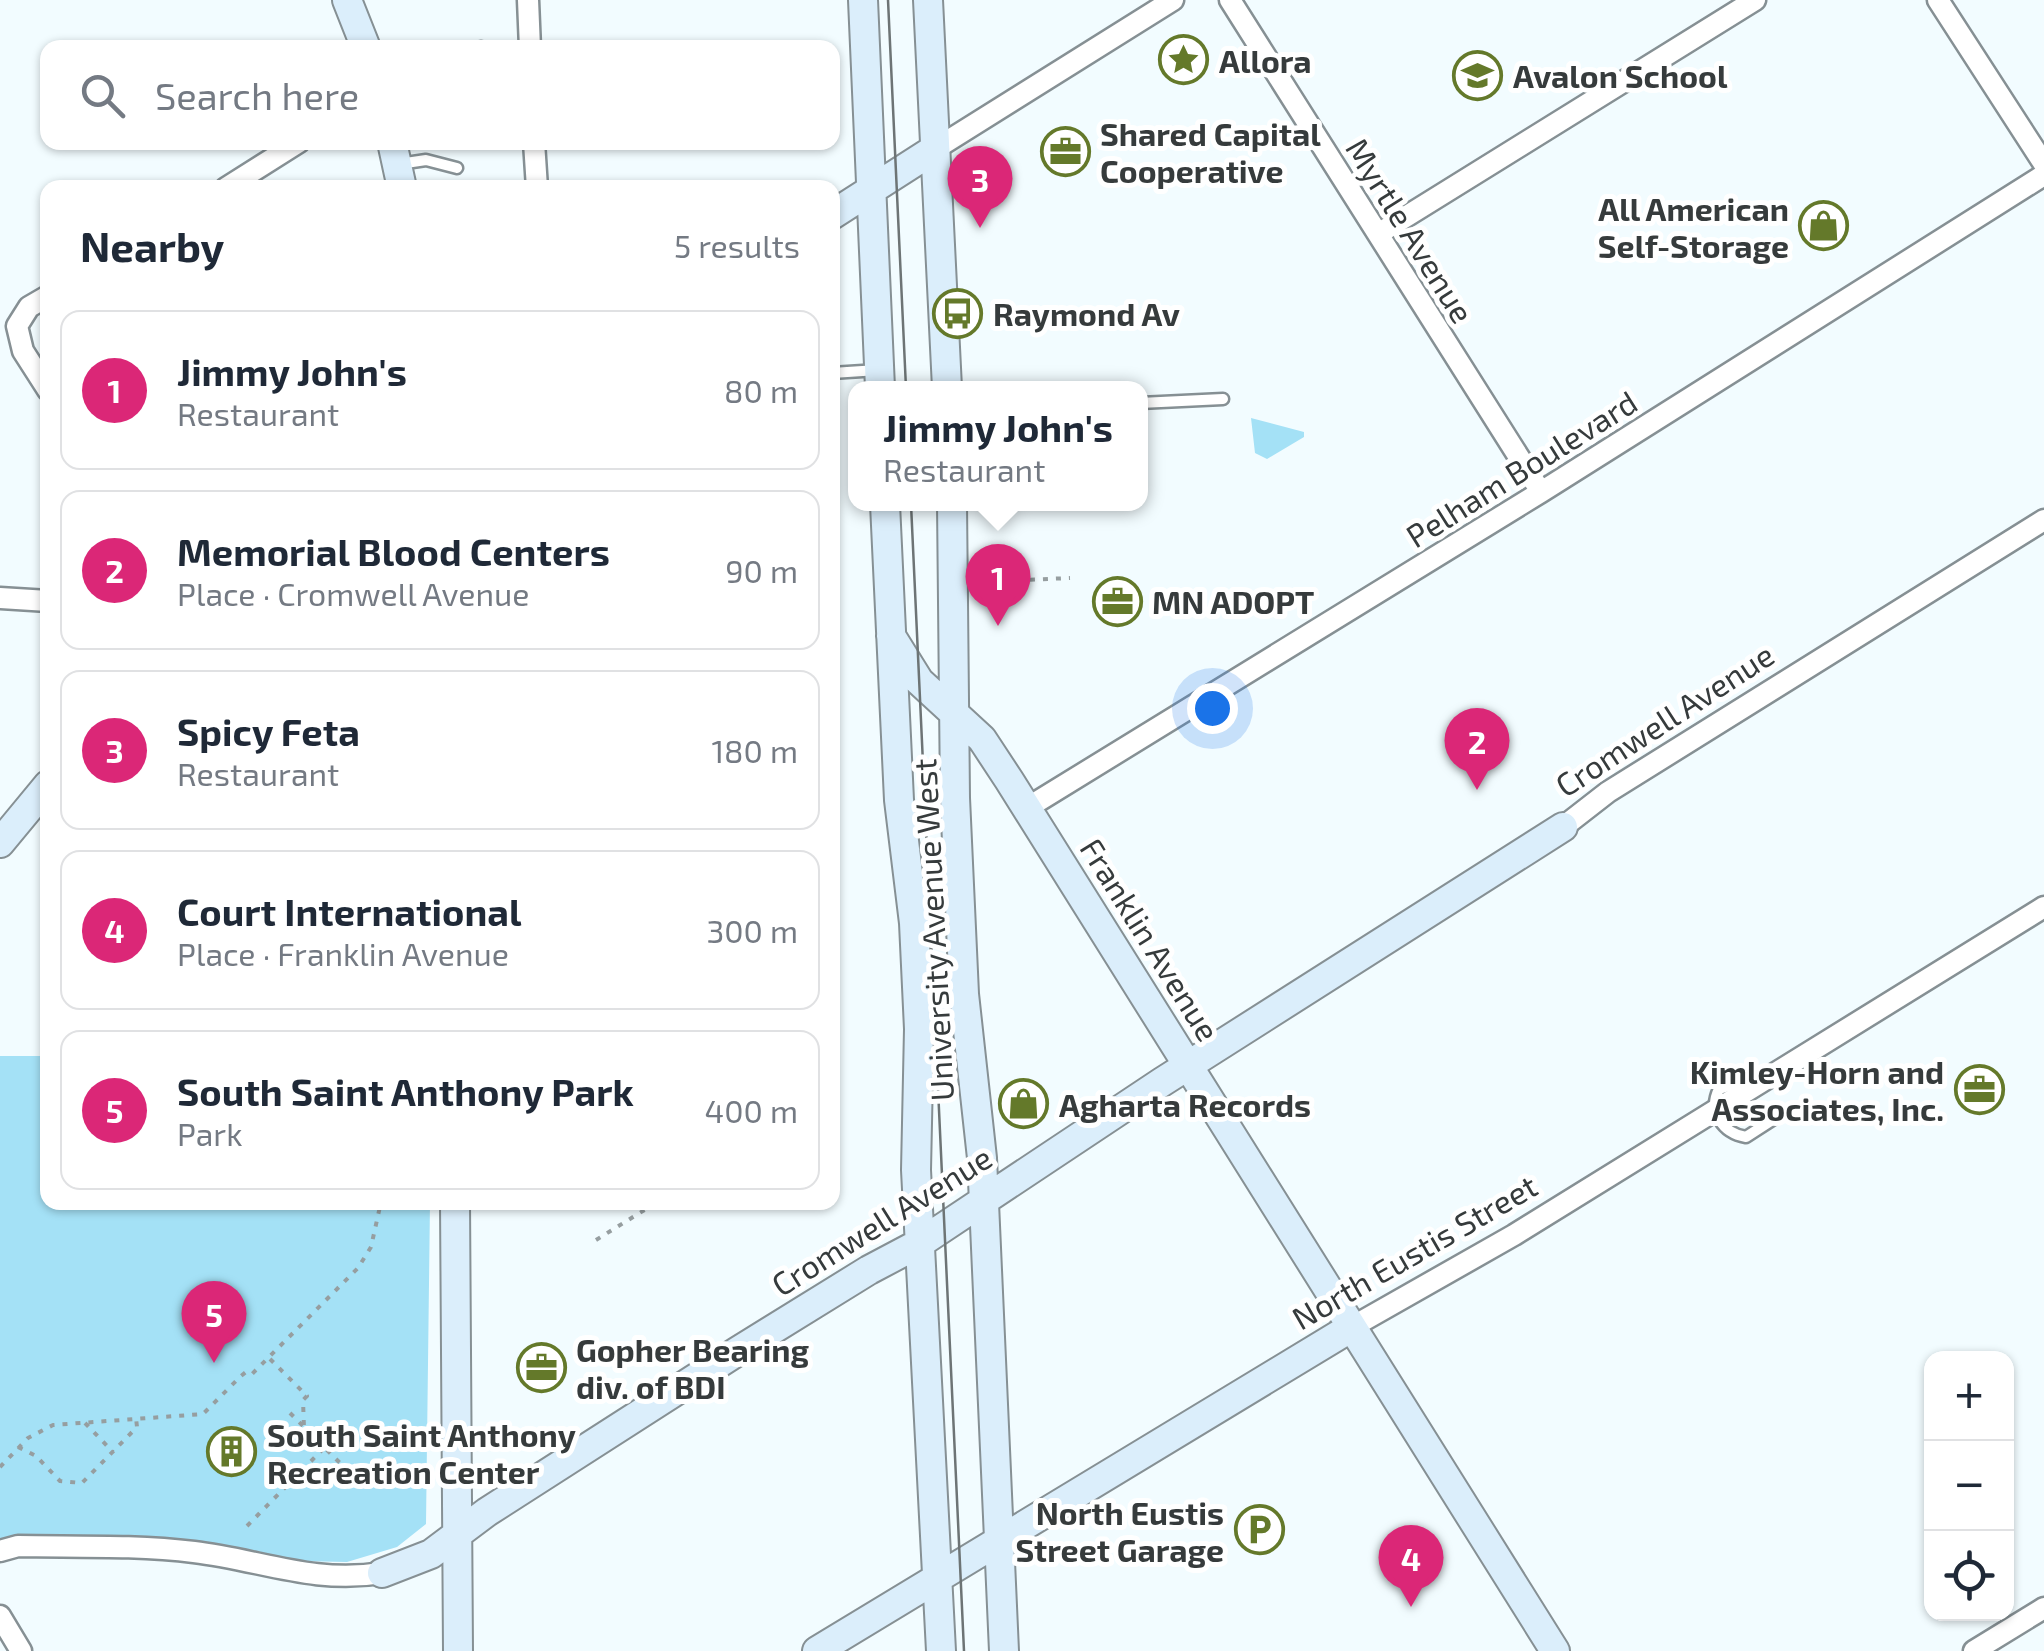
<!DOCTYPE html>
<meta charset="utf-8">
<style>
:root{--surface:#fff;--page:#f6f6f7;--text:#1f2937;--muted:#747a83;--line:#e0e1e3;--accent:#db2777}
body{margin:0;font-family:"Exo 2",sans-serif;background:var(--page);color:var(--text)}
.controls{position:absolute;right:30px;bottom:30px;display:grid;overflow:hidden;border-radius:20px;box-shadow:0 2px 8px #0004}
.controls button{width:90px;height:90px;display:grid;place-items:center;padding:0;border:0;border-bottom:2px solid var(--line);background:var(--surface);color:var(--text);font:50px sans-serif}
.you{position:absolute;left:1212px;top:708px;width:35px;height:35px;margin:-25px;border:8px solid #fff;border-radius:50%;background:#1a73e8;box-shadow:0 0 0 15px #1a73e833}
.badge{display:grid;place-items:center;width:65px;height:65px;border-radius:50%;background:var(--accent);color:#fff;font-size:32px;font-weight:700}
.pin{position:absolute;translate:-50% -82px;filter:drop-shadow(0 2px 5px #0008)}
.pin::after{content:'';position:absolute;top:52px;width:35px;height:30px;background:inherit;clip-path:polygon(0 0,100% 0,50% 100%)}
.popup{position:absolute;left:848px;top:381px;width:300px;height:130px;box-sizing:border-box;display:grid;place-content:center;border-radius:20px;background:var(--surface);filter:drop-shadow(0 2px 8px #0005);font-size:32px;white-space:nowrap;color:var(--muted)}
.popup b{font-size:38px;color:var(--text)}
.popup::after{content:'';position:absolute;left:50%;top:100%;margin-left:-20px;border:20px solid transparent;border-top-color:var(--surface)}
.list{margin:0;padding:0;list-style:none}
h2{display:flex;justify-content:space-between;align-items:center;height:130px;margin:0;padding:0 40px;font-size:42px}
h2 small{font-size:32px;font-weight:400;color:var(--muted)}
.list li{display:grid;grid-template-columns:65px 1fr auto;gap:30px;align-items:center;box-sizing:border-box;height:160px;margin:0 20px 20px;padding:0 20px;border:2px solid var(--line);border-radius:20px}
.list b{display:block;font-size:38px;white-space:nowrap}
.list p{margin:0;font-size:32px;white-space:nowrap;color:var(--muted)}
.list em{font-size:32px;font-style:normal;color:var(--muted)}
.icon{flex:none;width:55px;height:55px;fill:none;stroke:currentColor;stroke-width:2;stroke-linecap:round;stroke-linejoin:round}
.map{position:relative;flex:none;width:2044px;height:1651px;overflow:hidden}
.search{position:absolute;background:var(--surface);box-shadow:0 2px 8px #0004;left:40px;top:40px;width:800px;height:110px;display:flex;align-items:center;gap:25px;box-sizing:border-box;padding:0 35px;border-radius:20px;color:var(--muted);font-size:38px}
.panel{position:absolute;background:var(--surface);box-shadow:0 2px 8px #0004;left:40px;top:180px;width:800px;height:1030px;border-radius:20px}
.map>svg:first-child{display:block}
</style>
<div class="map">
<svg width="2044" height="1651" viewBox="0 0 2044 1651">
<rect width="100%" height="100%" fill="#f2fcff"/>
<path fill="#a4e1f6" d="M1251,418L1304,432V437L1267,459L1255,453Z
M0,1056H47L48,1202L430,1203L426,1524L397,1547L347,1562L298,1561L172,1538L0,1539Z"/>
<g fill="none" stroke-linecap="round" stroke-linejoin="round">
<defs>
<path id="lane" d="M481,47V48
M399,164L426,160L457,168
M832,373L878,370
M1140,403L1223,399
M1753,1078L1719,1089C1708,1111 1722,1133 1746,1137L1783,1113"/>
<path id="street" d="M528,0L530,48
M1230,0L1541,492
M1938,0L2044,164
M534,142L537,188
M935,149L1173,0
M226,188L299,142
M1378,234L1755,0
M48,296L29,307L17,326L23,351L48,390
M0,598L48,601
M1027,808L1541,492L2044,175
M1563,827L1608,792L2044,520
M1352,1327L1514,1235L2044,907
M0,1551L18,1546C76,1547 137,1545 194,1552C261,1560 313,1584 382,1573
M0,1616L21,1651
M1974,1651L2044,1608"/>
<path id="secondary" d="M347,0L366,48
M863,0L880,388
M928,0L947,388
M392,142L402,188
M832,215L935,149
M885,504L899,800L914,923L919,1029L916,1170L941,1651
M952,504L955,798L964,994L982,1158L1004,1651
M891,636L919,681L982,739L1009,780L1555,1651
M0,843L48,785
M455,1202L458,1651
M382,1573L431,1554L487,1512L738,1351L869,1270L920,1243L1162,1082L1563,827
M817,1651L1352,1327"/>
</defs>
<use href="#lane" stroke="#869094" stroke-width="15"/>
<use href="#street" stroke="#869094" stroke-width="25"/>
<use href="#secondary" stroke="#869094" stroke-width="32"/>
<path stroke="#969ea0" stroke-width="4" stroke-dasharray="5 8" stroke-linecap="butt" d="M978,582L1070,578
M596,1240L646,1209
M270,1359L307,1396L303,1400L304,1428
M290,1413L358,1481
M85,1423L113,1452
M18,1447L36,1456L60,1481L82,1483L137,1427L136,1418
M0,1467L28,1438L53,1425L203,1414L241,1376L246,1372L252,1374L358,1268L371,1247L381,1202
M247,1526L324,1448"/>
<use href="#lane" stroke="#fff" stroke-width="10"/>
<use href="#street" stroke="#fff" stroke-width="20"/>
<use href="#secondary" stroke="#dbeefb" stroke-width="28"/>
<path stroke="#6d7475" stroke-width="2.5" d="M888,0L906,388
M911,504L964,1651"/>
</g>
<defs>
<symbol id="sight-ring" viewBox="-11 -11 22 22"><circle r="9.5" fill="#fff" stroke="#64792a" stroke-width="1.5"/><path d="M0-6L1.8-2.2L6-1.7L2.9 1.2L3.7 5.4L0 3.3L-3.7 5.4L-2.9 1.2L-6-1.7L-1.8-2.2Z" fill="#64792a"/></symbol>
<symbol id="school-ring" viewBox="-11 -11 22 22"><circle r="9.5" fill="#fff" stroke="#64792a" stroke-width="1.5"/><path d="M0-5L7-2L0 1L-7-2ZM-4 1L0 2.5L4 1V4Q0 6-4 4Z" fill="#64792a"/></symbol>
<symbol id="office-ring" viewBox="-11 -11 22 22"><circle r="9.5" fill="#fff" stroke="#64792a" stroke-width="1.5"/><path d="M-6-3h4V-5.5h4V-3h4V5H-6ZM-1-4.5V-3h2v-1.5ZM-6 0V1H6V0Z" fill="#64792a"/></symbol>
<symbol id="shop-ring" viewBox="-11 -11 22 22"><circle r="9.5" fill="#fff" stroke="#64792a" stroke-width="1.5"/><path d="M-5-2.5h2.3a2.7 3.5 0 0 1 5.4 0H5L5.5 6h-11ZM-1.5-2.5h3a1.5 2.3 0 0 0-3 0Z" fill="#64792a"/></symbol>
<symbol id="bus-ring" viewBox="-11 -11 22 22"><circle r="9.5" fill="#fff" stroke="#64792a" stroke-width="1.5"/><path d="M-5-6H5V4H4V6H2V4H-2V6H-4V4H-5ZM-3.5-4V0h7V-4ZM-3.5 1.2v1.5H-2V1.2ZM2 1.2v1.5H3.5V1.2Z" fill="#64792a"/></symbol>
<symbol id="building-ring" viewBox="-11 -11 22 22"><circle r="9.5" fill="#fff" stroke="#64792a" stroke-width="1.5"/><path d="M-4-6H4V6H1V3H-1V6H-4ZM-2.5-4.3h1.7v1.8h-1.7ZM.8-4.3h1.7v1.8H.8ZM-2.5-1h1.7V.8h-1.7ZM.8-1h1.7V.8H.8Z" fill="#64792a"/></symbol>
<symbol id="parking-ring" viewBox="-11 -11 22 22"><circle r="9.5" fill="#fff" stroke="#64792a" stroke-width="1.5"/><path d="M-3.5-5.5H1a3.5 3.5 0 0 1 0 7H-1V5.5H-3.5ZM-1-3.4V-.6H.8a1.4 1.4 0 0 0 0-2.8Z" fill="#64792a"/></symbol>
</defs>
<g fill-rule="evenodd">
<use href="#sight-ring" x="1156" y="32" width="55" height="55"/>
<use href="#school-ring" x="1450" y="48" width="55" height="55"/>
<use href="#office-ring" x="1038" y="124" width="55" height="55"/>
<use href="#shop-ring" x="1796" y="198" width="55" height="55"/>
<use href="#bus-ring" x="930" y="286" width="55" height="55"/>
<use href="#office-ring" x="1090" y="574" width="55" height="55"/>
<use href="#office-ring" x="1952" y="1062" width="55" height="55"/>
<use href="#shop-ring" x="996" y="1076" width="55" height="55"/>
<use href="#office-ring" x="514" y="1340" width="55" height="55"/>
<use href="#building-ring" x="204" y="1424" width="55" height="55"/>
<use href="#parking-ring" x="1232" y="1502" width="55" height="55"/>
</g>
<g text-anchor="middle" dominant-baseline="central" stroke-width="10" stroke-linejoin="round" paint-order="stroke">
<g font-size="32" font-weight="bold" fill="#363b3c" stroke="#fff" text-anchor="start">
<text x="1219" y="60">Allora</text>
<text x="1513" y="75">Avalon School</text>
<text x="1100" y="133">Shared Capital<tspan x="1100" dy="37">Cooperative</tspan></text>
<text x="1789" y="208" text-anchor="end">All American<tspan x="1789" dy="37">Self-Storage</tspan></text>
<text x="993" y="313">Raymond Av</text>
<text x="1152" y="601">MN ADOPT</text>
<text x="1944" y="1071" text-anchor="end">Kimley-Horn and<tspan x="1944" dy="37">Associates, Inc.</tspan></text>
<text x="1059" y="1104">Agharta Records</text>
<text x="576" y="1349">Gopher Bearing<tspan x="576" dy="37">div. of BDI</tspan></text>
<text x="267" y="1434">South Saint Anthony<tspan x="267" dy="37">Recreation Center</tspan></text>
<text x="1224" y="1512" text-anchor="end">North Eustis<tspan x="1224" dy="37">Street Garage</tspan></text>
</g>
<g font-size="32" fill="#363b3c" stroke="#fff">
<text transform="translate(1411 230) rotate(58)">Myrtle Avenue</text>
<text transform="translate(1521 468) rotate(-32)">Pelham Boulevard</text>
<text transform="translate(1664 719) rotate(-33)">Cromwell Avenue</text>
<text transform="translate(932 930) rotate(-93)">University Avenue West</text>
<text transform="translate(1151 939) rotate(58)">Franklin Avenue</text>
<text transform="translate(881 1220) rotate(-32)">Cromwell Avenue</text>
<text transform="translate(1414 1251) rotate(-30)">North Eustis Street</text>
</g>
</g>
</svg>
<div class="controls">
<button>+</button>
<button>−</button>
<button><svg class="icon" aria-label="locate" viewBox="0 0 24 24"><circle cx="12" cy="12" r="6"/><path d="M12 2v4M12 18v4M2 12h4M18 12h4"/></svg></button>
</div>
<div class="you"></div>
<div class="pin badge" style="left:998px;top:626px">1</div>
<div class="popup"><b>Jimmy John's</b>Restaurant</div>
<div class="pin badge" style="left:1477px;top:790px">2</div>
<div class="pin badge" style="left:980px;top:228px">3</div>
<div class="pin badge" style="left:1411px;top:1607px">4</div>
<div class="pin badge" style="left:214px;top:1363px">5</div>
<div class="search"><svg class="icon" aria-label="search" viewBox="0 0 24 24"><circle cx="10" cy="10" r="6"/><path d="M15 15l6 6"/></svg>Search here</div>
<section class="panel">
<h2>Nearby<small>5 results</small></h2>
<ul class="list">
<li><span class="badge">1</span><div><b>Jimmy John's</b><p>Restaurant</p></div><em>80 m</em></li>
<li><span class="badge">2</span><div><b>Memorial Blood Centers</b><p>Place · Cromwell Avenue</p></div><em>90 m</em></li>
<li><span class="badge">3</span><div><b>Spicy Feta</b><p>Restaurant</p></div><em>180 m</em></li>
<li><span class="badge">4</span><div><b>Court International</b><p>Place · Franklin Avenue</p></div><em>300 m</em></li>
<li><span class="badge">5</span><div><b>South Saint Anthony Park</b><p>Park</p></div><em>400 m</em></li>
</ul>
</section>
</div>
